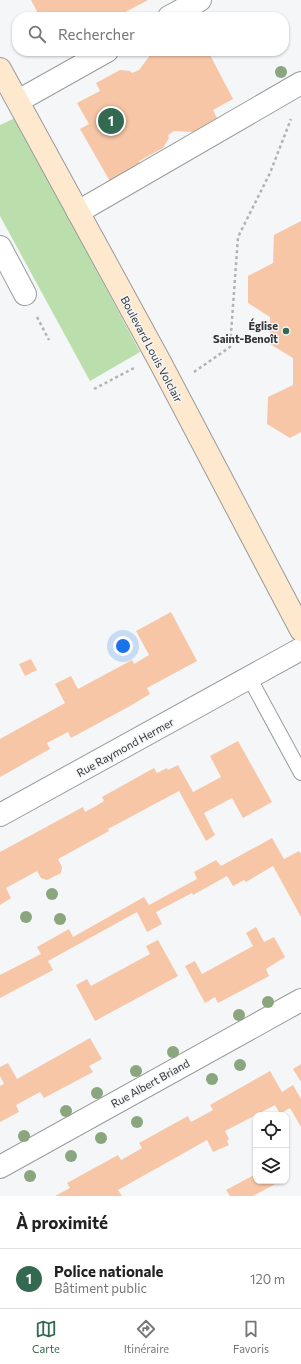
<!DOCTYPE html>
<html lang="fr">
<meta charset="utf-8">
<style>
:root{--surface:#fff;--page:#f2f2f2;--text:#222;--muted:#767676;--line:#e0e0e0;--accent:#336950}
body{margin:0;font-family:Commissioner,sans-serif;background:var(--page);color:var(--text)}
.controls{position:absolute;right:12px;bottom:12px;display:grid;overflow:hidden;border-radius:8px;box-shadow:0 1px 3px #0004}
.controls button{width:36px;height:36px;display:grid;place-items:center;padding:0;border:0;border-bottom:1px solid var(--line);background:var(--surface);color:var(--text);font:20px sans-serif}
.you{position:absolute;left:123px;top:646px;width:14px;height:14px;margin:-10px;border:3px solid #fff;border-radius:50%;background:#1a73e8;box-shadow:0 0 0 6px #1a73e833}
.badge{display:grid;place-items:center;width:26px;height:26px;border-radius:50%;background:var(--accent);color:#fff;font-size:13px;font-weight:700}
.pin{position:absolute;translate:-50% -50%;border:2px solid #fff;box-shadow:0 1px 4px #0006}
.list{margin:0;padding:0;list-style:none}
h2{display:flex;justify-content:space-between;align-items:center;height:52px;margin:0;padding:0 16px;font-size:17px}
h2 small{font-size:13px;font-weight:400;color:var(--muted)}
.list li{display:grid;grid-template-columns:26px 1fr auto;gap:12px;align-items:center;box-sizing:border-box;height:60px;padding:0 16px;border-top:1px solid var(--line)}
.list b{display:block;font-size:15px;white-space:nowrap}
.list p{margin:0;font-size:13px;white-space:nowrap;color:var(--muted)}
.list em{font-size:13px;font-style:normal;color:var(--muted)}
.icon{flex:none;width:22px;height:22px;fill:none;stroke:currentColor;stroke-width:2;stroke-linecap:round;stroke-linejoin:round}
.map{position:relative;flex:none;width:301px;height:1196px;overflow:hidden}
.search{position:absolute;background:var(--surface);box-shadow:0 1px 3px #0004;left:12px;right:12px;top:12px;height:44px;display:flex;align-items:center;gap:10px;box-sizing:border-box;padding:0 14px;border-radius:16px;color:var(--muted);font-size:15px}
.sheet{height:112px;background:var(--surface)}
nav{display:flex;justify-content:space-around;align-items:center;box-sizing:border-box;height:56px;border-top:1px solid var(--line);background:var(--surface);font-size:11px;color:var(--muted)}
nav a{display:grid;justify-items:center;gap:2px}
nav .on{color:var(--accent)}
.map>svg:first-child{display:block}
</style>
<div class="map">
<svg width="301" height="1196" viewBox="0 0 301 1196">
<rect width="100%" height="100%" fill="#f4f6f8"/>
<path fill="#badfad" d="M15,118L140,352L90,381L0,216V125Z"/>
<path fill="#f7c6a6" d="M31,0H148L116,17H40Z
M156,51H208L233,99L213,110L217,118L193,132L174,131L168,135L169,138L163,148L139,161L141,166L111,183L80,129L89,124L77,103L100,91L96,83L120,70L130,71L132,73L139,70L151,54Z
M301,221V432L290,438L267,424L268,397L293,385V358L270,344V317L248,303V276L273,263L274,235Z
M171,612L197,661L147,688L150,694L130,706L71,738L68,732L47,743L50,749L0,777V739L65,703L55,684L71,676L78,689L132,660L134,664L149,655L136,631Z
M31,659L37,670L25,676L19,664Z
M238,741L272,802L243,818L232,798L204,813L215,835L206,841L179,791L108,829L109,831L58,859L62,867L61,873L47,880L41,878L37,871L6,888L11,898L0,905V852L83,807L85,812L96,806L104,801L102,797L154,768L157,773L167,768L168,770L178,765L193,792L221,777L210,756Z
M272,838L284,859L299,851L301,854V917L273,866L246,882L244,880L233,886L227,876L193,895L192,893L156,912L162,924L147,932L137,912L48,961L53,970L0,998V975L41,954L37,947L69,929L73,937L144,897L149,905L197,879L194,872L216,860L221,866Z
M256,927L264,942L274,937L285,957L266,969L269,976L218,1003L215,997L205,1003L185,966L195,961L202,974L253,946L246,933Z
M158,940L178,976L95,1021L76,985L87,979L91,986L150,954L146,946Z
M90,1038L102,1059L89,1066L93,1072L44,1098L40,1092L16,1105L19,1112L0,1122V1086L4,1084L0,1076V1067L8,1063L17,1079Z
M301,1064V1082L293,1069Z
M270,1071L282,1092L293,1085L301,1099V1127L290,1108L280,1114L275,1105L225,1131L229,1139L227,1141L229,1145L213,1152L207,1140L118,1190L122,1196H55L70,1188L67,1183L118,1155L121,1160L130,1155L142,1148L139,1143L188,1116L191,1122L213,1110L210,1105Z
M256,1174V1181H281L253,1196H230L226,1190Z"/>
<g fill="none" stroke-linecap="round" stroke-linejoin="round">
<defs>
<path id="lane" d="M250,679L301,773"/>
<path id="street" d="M169,17L200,0
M18,101L107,51
M78,212L301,83
M0,247L25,294
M0,815L301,649
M0,1167L301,1000"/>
<path id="secondary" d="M0,69L160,362L301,630"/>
</defs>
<use href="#lane" stroke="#999b9c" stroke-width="16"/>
<use href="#street" stroke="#999b9c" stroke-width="24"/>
<use href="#secondary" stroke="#999b9c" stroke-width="24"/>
<path stroke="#b1b3b4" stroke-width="2.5" stroke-dasharray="3 3" stroke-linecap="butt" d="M37,317L49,340
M194,372L230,347L238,237L270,173L291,119
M94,389L134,368"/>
<use href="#lane" stroke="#fff" stroke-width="14"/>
<use href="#street" stroke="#fff" stroke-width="22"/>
<use href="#secondary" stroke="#fee8ce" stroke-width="22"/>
</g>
<g fill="#89a67e">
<circle cx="281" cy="72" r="6"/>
<circle cx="52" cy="894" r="6"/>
<circle cx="26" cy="917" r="6"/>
<circle cx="60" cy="919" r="6"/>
<circle cx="268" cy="1002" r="6"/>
<circle cx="239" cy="1015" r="6"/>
<circle cx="173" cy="1052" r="6"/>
<circle cx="240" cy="1065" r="6"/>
<circle cx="136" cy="1071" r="6"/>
<circle cx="212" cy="1079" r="6"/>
<circle cx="97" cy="1093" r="6"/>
<circle cx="66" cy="1111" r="6"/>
<circle cx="137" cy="1122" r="6"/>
<circle cx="24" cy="1136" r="6"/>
<circle cx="101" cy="1138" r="6"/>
<circle cx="71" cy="1156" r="6"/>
<circle cx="30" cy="1176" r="6"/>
</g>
<circle fill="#336950" stroke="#f4f6f8" stroke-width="1.5" cx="286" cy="331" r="4"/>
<g text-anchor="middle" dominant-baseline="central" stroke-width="3" stroke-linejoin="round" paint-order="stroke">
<g font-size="11" font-weight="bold" fill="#343435" stroke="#f4f6f8" text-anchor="end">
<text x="278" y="325">Église<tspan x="278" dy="13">Saint-Benoît</tspan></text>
</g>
<g font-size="11" fill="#343435" stroke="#f4f6f8">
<text transform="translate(152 349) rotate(62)">Boulevard Louis Volclair</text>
<text transform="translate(125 747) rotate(-29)">Rue Raymond Hermer</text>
<text transform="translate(150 1083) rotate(-29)">Rue Albert Briand</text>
</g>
</g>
</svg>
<div class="controls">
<button><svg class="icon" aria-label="locate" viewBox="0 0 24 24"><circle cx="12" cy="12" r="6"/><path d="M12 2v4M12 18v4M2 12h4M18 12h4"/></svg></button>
<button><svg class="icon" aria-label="layers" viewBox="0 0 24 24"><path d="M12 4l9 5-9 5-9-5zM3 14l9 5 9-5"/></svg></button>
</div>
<div class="you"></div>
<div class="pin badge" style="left:111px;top:121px">1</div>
<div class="search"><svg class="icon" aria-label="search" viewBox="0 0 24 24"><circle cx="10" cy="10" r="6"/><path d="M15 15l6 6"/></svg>Rechercher</div>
</div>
<section class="sheet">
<h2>À proximité<small></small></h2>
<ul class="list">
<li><span class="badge">1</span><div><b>Police nationale</b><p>Bâtiment public</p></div><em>120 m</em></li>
</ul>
</section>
<nav>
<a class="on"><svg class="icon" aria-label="map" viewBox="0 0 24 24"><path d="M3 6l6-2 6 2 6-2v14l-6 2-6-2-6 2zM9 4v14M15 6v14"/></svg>Carte</a>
<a><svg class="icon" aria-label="directions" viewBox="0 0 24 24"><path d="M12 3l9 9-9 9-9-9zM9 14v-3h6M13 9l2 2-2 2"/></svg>Itinéraire</a>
<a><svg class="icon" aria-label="saved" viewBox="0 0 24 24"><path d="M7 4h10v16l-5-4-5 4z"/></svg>Favoris</a>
</nav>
